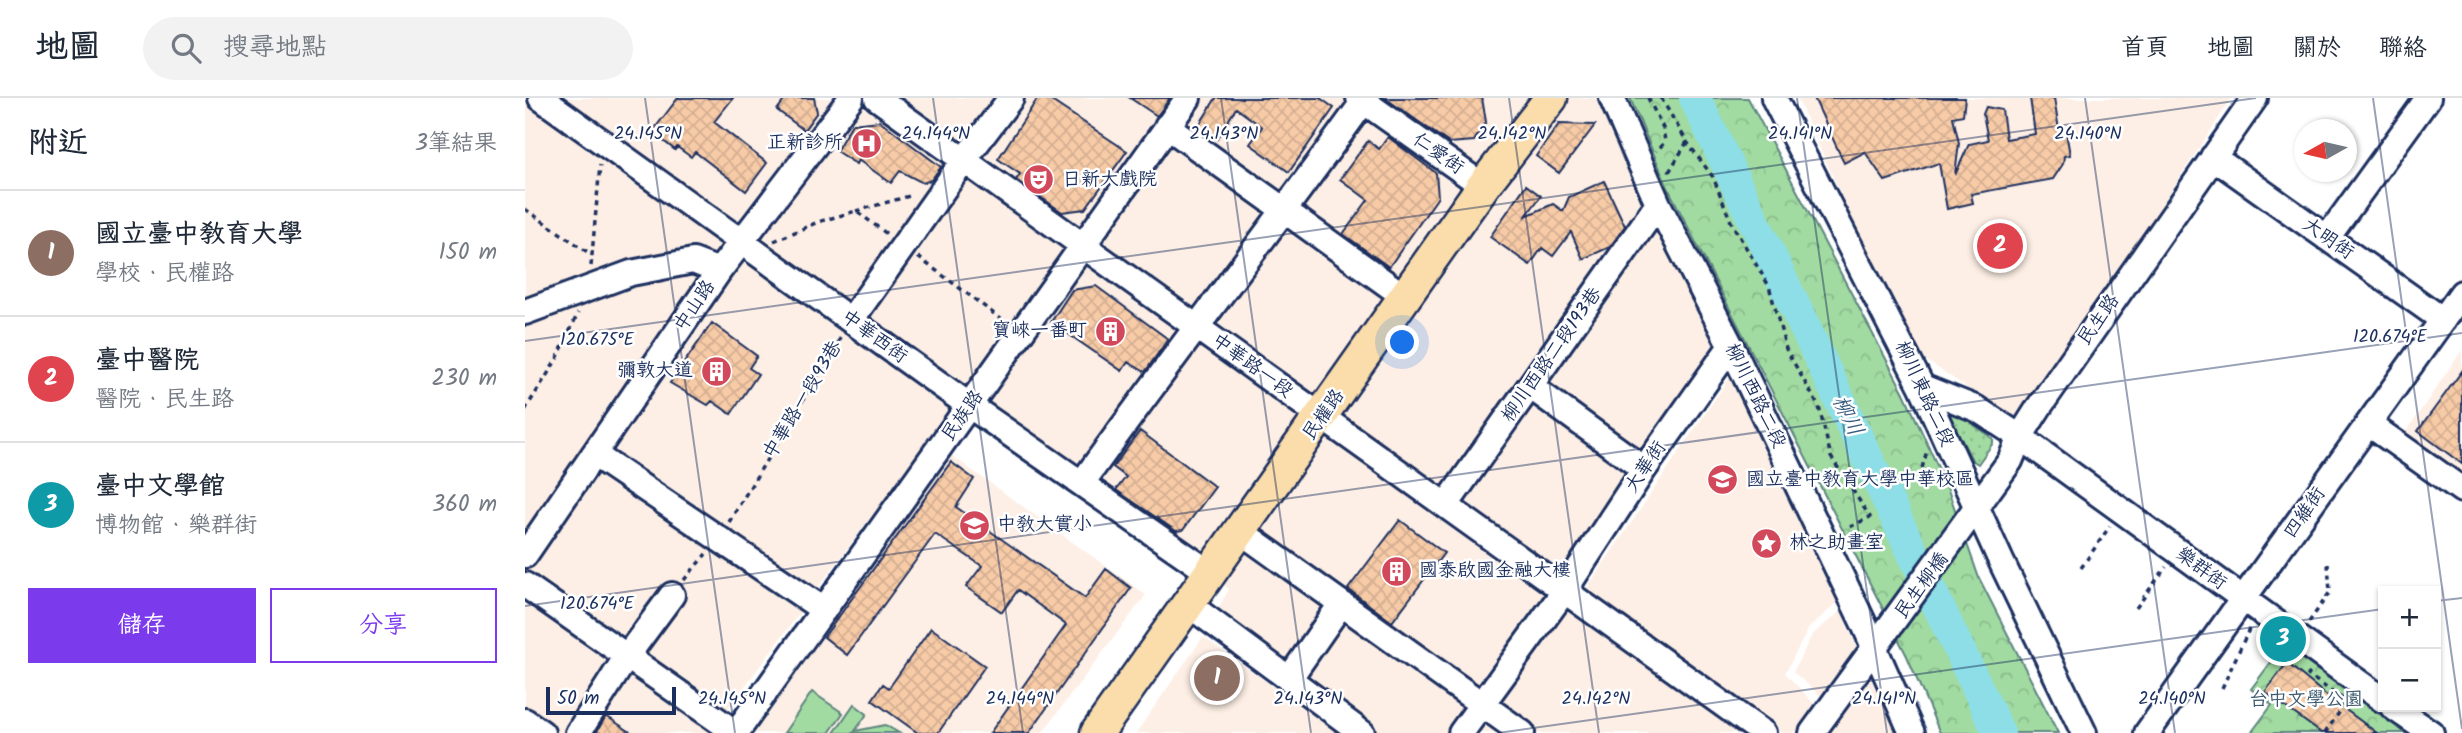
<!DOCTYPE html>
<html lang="zh-TW">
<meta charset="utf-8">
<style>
:root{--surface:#fff;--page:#f2f2f3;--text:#1f2937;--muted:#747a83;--line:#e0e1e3;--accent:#7c3aed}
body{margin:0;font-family:Kalam,"LXGW WenKai TC",sans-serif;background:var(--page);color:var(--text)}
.controls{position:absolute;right:21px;bottom:21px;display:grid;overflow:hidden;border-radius:0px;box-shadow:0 2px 5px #0004}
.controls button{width:63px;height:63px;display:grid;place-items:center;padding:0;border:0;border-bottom:2px solid var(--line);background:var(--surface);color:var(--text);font:35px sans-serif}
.compass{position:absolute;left:1769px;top:21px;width:63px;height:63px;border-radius:50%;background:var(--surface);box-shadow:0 2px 5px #0004;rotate:262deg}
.scale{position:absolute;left:21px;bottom:18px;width:130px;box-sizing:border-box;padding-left:7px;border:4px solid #1b2f5e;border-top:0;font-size:19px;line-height:24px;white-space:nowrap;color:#1b2f5e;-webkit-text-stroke:5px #fff;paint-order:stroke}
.you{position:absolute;left:878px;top:245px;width:24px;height:24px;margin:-18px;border:5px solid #fff;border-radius:50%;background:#1a73e8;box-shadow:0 0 0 10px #1a73e833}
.badge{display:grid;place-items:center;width:46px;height:46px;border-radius:50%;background:var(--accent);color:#fff;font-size:23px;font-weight:700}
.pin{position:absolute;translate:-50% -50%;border:4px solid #fff;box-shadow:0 2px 7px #0006}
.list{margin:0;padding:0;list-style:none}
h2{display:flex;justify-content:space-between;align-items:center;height:91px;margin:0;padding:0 28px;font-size:30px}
h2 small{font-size:23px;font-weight:400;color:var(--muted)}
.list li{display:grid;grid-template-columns:46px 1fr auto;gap:21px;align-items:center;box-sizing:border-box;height:126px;padding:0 28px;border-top:2px solid var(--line)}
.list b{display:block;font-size:26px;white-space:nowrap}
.list p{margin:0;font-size:23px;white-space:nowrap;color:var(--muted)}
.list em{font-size:23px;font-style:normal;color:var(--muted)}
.actions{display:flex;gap:14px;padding:21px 28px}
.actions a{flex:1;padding:16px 0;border:2px solid var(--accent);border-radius:0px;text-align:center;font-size:24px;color:var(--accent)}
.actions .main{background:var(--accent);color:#fff}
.icon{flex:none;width:38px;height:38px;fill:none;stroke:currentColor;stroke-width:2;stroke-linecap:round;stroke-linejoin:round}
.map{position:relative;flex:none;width:1937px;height:635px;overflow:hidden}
header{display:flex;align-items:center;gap:42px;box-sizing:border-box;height:98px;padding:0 35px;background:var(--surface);border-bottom:2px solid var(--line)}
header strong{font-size:33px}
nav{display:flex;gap:38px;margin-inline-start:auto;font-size:24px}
.search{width:490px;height:63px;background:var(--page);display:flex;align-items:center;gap:18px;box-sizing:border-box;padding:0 24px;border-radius:38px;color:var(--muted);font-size:26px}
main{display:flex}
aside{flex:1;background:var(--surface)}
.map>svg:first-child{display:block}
</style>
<header>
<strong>地圖</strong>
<div class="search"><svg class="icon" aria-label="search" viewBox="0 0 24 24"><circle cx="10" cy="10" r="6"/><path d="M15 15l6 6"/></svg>搜尋地點</div>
<nav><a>首頁</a><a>地圖</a><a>關於</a><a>聯絡</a></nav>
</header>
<main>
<aside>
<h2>附近<small>3筆結果</small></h2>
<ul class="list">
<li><span class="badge" style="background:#8d6e63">1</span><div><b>國立臺中教育大學</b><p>學校 · 民權路</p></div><em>150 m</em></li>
<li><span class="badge" style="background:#e0444e">2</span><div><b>臺中醫院</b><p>醫院 · 民生路</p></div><em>230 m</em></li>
<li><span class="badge" style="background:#0f9aa8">3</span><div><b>臺中文學館</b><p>博物館 · 樂群街</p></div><em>360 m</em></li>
</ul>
<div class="actions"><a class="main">儲存</a><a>分享</a></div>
</aside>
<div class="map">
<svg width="1937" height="635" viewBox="0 0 1937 635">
<defs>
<pattern id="grass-dots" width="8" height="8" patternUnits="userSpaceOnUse" patternTransform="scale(1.75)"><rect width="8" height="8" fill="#a1dba1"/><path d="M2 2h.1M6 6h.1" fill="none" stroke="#8abc8d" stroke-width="1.8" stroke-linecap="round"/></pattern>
<pattern id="park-crowns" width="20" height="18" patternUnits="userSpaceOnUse" patternTransform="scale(1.75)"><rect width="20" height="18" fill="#a1dba1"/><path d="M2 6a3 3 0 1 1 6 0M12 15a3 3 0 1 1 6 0" fill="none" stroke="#8abc8d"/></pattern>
<pattern id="building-cross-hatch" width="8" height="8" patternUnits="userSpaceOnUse" patternTransform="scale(1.75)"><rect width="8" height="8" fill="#f8cba7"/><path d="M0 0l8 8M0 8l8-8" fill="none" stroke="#d4af92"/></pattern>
</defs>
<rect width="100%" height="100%" fill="#fff"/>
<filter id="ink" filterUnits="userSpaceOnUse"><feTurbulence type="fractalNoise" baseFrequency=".0143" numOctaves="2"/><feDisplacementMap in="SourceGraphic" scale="14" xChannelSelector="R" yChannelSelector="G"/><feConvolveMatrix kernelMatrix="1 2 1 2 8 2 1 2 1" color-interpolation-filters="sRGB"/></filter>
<g filter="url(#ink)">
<path fill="#fdefe5" d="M0,0H1076L1194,242L1024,497L1216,635H836L683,530L704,491L442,290L185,635H0Z
M1272,0H1707L1494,324L1387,253Z
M1937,252V391L1881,352V334Z
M1211,270L1314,503L1284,530L1260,575L1292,609L1269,635H1257L1060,493Z
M426,357L621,497L517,635H223Z
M1316,513L1343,575L1372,635H1295L1311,611L1268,574L1287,537Z
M678,539L814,635H611Z"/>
<path fill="url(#grass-dots)" stroke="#5e8580" stroke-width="2" d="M1426,310L1468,341V345L1453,366L1447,362L1424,317Z"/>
<path fill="url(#park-crowns)" stroke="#5e8580" stroke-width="2" d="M1105,0H1223L1379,295L1422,389L1454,480L1533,635H1415L1382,558L1143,90Z
M1759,547L1882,635H1726L1747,607L1726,591Z"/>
<path fill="#a1dba1" stroke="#5e8580" stroke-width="2" d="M287,594L318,615L304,635H259Z
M329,606L342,616L330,633L360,627L374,635H309Z"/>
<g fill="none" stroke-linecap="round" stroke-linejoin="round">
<path stroke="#8ddee6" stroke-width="32" d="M1170,0L1474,635"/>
</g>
<path fill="url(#building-cross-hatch)" stroke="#1b2f5e" stroke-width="2" d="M153,0H208L189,24L242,65L221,93L170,54L166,59L152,49L150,52L127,34Z
M261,0H289L292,14L279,32L252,12Z
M513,0H522L602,53L560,111L537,114L491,82L495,76L473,61Z
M605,0H645L632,18Z
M691,0H795L809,10L764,74L725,46L737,29L711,10L692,41L673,29Z
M860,0H957L961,24L949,43L924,45Z
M1289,0H1440L1438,17L1428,19L1434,45L1430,77L1444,46L1463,42L1458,16L1461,9L1477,12L1481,41L1510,36L1505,0H1529L1534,32L1541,34L1545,57L1539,58L1538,66L1528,81L1446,96L1448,105L1422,111L1414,65L1360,83L1340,54L1319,65Z
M355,23L416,69L406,82L398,85L375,73L366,85L333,62L331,66L311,53L327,26Z
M1034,26L1070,27L1034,75L1011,58Z
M863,39L911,75L913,99L864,169L818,136L843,102L815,81L843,43L854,51Z
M1079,83L1100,128L1085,149L1058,161L1046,134L1028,158L1017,150L1005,167L965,139L1001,87L1016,98L1001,118L1028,106L1038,113L1044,99Z
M571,188L643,241L620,274L603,264L597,273L526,224L547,192Z
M187,225L232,258L224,270L233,276L206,316L187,303L183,307L145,285Z
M1937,273V366L1893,333Z
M615,333L690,389L658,432L651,433L591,392L601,379L588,369Z
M426,364L449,381L431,409L560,500L581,471L606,490L504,635H465L541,527L493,492L477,514L441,489L457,468L410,436L322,557L299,539Z
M875,422L919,455L867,524L823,491Z
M406,530L460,568L413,635H393L347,602L358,586L364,590Z
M1762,565L1802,598L1852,635H1796L1740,594Z
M81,618L107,635H71Z"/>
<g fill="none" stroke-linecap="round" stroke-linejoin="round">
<defs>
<path id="minor" d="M16,0L445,308L685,475
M352,0L1238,635
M834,0L958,88
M1087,0L1133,106L1206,248L1338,524L1387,635
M1249,0L1397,289L1476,463L1559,635
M642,28L880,199
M1688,59L1918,222
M1802,140L1903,0
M0,214L106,175L168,163L194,173
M326,222L439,62L486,0
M1005,288L1119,371
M1397,289L1452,311L1495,339L1858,602
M1844,326L1937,392
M70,357L299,512
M557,385C650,255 748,130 841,0
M921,407L1133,106
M715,433L997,635
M0,457L194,173L326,0
M0,487L211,635L663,0
M663,506L837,635
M764,581L816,506
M1868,609L1906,635
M0,623L17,635
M53,635L102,558L147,497
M936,635L1040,492L1119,371L1206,248
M1287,635L1485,363L1495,339L1514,309L1730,0
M1622,635L1937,195"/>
<path id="major" d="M572,635L958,88L1026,0"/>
</defs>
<use href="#minor" stroke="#1b2f5e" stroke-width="30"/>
<use href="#major" stroke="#1b2f5e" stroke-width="37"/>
<path stroke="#1b2f5e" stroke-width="3.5" stroke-dasharray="5 5" stroke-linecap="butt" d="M1123,0L1138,30L1140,44L1131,53
M1136,0L1162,44L1188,79L1207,126L1244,188L1261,251L1294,309L1306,359L1345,419L1321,431
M1144,74L1162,44
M0,111L67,157
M331,113L388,97
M249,143L293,124L331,113L362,136
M393,159L480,224
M66,168L75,67
M0,312L32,261L53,215
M1397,370L1402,353
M204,424L316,239
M1556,470L1585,428
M159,482L181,456
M1611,510L1641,469
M1784,524L1805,494L1803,466
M1785,575L1783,577L1822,604
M1697,590L1725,529
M1800,635L1823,602"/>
<use href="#minor" stroke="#fff" stroke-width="24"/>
<use href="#major" stroke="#faddab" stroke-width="32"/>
</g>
</g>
<path fill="none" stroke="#1b2f5e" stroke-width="2" stroke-opacity="0.45" d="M120,0L210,635M408,0L498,635M696,0L786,635M984,0L1074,635M1272,0L1362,635M1560,0L1650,635M1848,0L1937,631M0,243L1731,0M1911,503L1937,500M0,508L1937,235M973,635L1858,511"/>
<defs>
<symbol id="hospital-disc" viewBox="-11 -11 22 22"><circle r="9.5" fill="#d1495b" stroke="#fff"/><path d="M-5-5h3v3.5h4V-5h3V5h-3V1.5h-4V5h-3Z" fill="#fff"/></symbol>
<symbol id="theatre-disc" viewBox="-11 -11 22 22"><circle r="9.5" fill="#d1495b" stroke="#fff"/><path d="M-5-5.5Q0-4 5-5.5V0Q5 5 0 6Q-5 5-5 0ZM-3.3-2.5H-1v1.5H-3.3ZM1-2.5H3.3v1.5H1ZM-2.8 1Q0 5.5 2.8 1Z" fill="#fff"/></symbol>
<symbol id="building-disc" viewBox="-11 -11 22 22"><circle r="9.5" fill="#d1495b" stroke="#fff"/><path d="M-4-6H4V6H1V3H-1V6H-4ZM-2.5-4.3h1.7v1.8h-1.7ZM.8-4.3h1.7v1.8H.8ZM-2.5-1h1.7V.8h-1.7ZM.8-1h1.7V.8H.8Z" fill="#fff"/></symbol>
<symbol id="university-disc" viewBox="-11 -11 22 22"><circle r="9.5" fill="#d1495b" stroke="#fff"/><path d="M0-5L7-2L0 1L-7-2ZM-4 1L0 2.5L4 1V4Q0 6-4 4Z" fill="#fff"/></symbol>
<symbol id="school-disc" viewBox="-11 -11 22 22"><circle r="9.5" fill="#d1495b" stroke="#fff"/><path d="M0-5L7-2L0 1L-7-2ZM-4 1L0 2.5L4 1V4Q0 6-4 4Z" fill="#fff"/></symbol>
<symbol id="sight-disc" viewBox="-11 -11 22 22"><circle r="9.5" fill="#d1495b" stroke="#fff"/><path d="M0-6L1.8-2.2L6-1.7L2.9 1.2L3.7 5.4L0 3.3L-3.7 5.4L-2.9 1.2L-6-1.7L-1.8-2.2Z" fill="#fff"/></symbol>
</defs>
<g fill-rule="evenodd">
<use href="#hospital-disc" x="324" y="28" width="35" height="35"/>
<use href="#theatre-disc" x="496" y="64" width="35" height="35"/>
<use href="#building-disc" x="568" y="216" width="35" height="35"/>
<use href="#building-disc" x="174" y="256" width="35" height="35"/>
<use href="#university-disc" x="1180" y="364" width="35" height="35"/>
<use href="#school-disc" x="432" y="410" width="35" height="35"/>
<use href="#sight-disc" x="1224" y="428" width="35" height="35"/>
<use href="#building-disc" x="854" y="456" width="35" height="35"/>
</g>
<g text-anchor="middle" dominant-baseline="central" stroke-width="5" stroke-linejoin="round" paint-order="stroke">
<g font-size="19" fill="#1b2f5e" stroke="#fff" text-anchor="start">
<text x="318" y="45" text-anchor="end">正新診所</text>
<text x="537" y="82">日新大戲院</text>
<text x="562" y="233" text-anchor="end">寶崍一番町</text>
<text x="168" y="273" text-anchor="end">彌敦大道</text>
<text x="1221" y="382">國立臺中教育大學中華校區</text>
<text x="472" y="427">中教大實小</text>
<text x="1264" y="445">林之助畫室</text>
<text x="894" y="473">國泰啟國金融大樓</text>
</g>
<g font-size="19" fill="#1b2f5e" stroke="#fff">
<text transform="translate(913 56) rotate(35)">仁愛街</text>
<text transform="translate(1803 141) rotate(35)">大明街</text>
<text transform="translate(170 208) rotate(-56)">中山路</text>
<text transform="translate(1574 222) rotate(-55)">民生路</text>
<text transform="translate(349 239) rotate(36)">中華西街</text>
<text transform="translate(1027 257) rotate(-55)">柳川西路二段193巷</text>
<text transform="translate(727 268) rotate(36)">中華路一段</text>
<text transform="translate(1399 296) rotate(65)">柳川東路二段</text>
<text transform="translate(1230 298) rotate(64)">柳川西路二段</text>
<text transform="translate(278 302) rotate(-59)">中華路一段93巷</text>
<text transform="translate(799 317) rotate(-55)">民權路</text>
<text transform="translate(438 318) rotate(-55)">民族路</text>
<text transform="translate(1121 369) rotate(-56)">大華街</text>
<text transform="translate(1780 415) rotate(-55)">四維街</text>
<text transform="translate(1676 471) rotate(36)">樂群街</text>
<text transform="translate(1397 488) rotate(-54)">民生柳橋</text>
</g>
<g font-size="19" fill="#3c5a6f" stroke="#fff">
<text x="1781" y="602">台中文學公園</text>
</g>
<g font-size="21" font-style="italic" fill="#385b80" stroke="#fff">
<text transform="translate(1322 318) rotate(64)">柳川</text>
</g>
</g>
<g font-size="18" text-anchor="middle" fill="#1b2f5e" stroke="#fff" stroke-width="5" stroke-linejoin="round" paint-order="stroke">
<text x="123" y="41">24.145°N</text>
<text x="411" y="41">24.144°N</text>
<text x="699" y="41">24.143°N</text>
<text x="987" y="41">24.142°N</text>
<text x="1275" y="41">24.141°N</text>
<text x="1563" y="41">24.140°N</text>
<text x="1865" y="244">120.674°E</text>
<text x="72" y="247">120.675°E</text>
<text x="72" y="511">120.674°E</text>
<text x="207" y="606">24.145°N</text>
<text x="495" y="606">24.144°N</text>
<text x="783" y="606">24.143°N</text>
<text x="1071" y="606">24.142°N</text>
<text x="1359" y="606">24.141°N</text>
<text x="1647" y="606">24.140°N</text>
</g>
</svg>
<div class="controls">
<button>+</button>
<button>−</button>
</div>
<svg class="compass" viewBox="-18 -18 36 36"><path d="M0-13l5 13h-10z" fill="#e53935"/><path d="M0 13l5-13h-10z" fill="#747a83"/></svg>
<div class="scale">50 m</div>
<div class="you"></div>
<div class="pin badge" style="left:692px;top:580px;background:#8d6e63">1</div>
<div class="pin badge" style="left:1475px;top:148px;background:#e0444e">2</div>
<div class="pin badge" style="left:1758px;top:541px;background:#0f9aa8">3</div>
</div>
</main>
